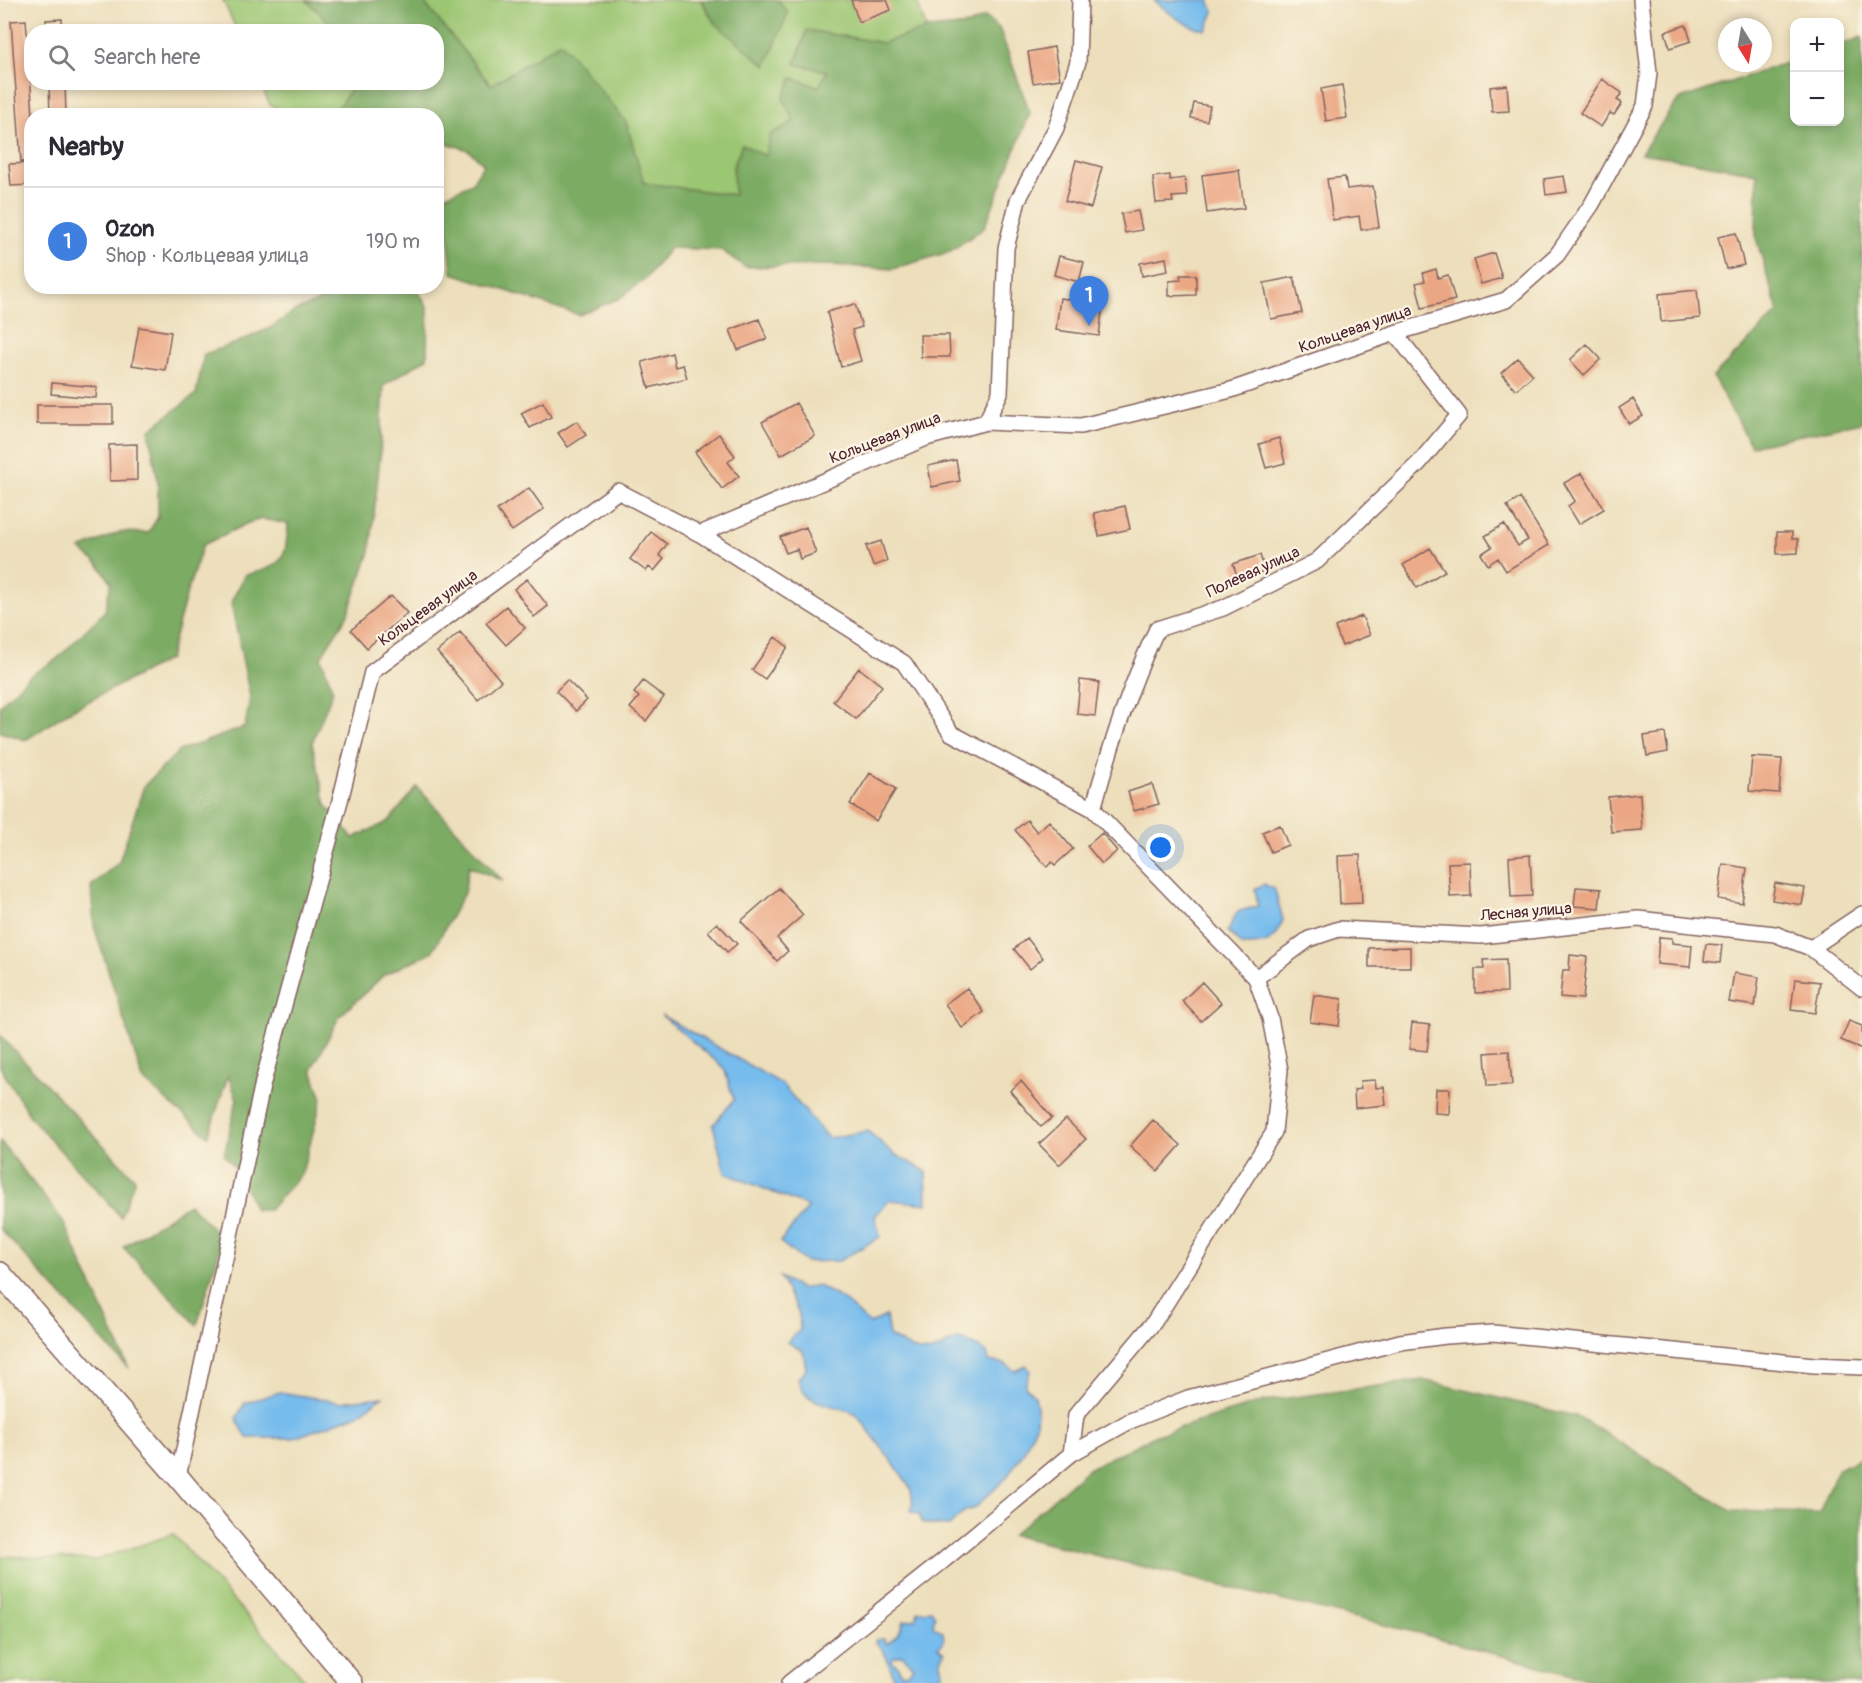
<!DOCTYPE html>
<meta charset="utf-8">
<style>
:root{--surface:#fff;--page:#f2f2f3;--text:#2b2b33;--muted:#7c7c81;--line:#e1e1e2;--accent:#b5179e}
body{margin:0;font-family:Pangolin,sans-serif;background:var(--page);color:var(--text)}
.controls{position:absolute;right:18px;top:18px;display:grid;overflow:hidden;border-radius:12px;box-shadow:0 3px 9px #0003}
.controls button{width:54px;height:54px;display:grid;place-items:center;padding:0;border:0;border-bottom:2px solid var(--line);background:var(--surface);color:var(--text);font:30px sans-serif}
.compass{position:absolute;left:1718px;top:18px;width:54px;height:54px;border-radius:50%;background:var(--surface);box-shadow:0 3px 9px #0003;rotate:169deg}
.you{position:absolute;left:1161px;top:848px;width:21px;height:21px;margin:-15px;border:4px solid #fff;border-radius:50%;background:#1a73e8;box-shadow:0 0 0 9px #1a73e833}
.badge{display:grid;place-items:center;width:39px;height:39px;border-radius:50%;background:var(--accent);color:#fff;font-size:20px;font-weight:700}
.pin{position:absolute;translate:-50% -50px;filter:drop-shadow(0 2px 3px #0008)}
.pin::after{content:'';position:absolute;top:32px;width:21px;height:18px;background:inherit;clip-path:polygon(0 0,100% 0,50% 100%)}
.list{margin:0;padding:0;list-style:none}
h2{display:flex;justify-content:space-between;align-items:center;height:78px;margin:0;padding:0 24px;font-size:26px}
h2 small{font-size:20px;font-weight:400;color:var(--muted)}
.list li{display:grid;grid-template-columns:39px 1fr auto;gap:18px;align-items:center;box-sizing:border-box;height:108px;padding:0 24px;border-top:2px solid var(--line)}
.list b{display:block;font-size:22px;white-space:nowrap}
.list p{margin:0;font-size:20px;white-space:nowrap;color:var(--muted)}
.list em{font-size:20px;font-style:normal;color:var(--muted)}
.icon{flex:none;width:33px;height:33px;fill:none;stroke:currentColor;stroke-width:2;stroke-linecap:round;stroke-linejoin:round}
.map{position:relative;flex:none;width:1862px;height:1683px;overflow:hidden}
.search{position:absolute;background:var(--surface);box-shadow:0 3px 9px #0003;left:24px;top:24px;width:420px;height:66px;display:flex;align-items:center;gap:15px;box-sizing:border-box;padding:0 21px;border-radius:24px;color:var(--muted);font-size:22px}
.panel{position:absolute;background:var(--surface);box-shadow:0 3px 9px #0003;left:24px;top:108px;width:420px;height:186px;border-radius:24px}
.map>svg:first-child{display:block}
</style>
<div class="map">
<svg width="1862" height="1683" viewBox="0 0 1862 1683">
<rect width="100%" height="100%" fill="#fcf5e5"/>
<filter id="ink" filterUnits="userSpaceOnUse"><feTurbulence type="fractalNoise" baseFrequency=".0167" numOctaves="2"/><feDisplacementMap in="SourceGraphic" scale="12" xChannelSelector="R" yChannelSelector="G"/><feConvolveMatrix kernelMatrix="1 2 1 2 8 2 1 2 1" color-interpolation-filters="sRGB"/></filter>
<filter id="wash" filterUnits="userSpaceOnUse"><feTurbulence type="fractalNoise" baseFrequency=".008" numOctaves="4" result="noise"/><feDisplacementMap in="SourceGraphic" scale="24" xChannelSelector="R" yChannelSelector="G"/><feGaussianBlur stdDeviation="1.35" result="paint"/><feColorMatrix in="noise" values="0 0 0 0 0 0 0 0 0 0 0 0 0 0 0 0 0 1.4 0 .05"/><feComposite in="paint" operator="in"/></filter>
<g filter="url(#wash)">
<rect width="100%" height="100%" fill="#eddfbc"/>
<path fill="#9bc672" stroke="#72724e" stroke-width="1.5" d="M223,0H308L338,31H237Z
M422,0H701L715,24L788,14L778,0H916L927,29L883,43L807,30L795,64L827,71L820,87L793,78L794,121L765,156L742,145L733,167L734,195L643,183L626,122L491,85Z
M260,83H355L333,116L291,115L270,105Z
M173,1534L308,1683H0V1556L96,1560Z"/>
<path fill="#7cab64" stroke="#636548" stroke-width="1.5" d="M422,0L491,85L561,42L626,122L644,183L734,195L733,167L742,144L765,156L770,135L794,121L783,99L792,78L819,87L827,71L795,64L807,30L883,43L927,29L969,25L985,17L999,28L1030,113L984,228L949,252L893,269L831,265L745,267L721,250L670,248L647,277L620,298L579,315L452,273L444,196L472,183L484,164L468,150L437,140L436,116L333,115L355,83L436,82V32L338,31L307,1Z
M701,0H778L788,13L766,66L715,23Z
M1862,37V422L1751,446L1713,377L1778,312L1756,238L1757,173L1641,153L1678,100L1794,60V122H1840V45Z
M342,287H416L428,308L427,358L384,385L380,457L370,552L347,616L321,657L333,691L312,743L326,805L353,838L388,822L417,787L503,881L469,866L464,893L432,952L384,975L339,1017L312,1070L322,1099L302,1173L269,1210H255L239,1172L224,1155L237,1099L228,1076L208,1136L143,1080L94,926L91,886L119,862L144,786L179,751L245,727L250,697L231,602L245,575C282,566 286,562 288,524L262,519L248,523L203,545L187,592L169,659L68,712L26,740L0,732V705L28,677L57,659L105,611L111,582L98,564L80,549L120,532L148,533L158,517V483L149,430L196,394L204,354L236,343L270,328L295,311L324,299Z
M0,1035L135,1179L121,1217L31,1118L0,1067Z
M0,1141L63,1221L129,1369L0,1229Z
M189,1204L223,1239L197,1325L123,1247Z
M1423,1380L1579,1417L1731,1511L1819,1513L1837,1470L1862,1457V1683H1601L1422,1634L1012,1535L1088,1469L1156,1435L1265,1401Z"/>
<path fill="#76bced" stroke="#606e8c" stroke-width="1.5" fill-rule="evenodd" d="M1154,0H1209L1214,12L1206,30C1185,27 1170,14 1154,0Z
M1264,884L1275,890L1283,920C1273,945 1266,945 1241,945L1228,931L1237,912L1258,906L1255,889Z
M661,1015L782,1084L828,1138L868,1131L894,1154L926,1171L927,1204L890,1200L875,1216L880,1237L839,1261L805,1262L780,1242L809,1207L725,1173L713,1125L734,1100L724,1068Z
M780,1277L801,1289L817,1285L842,1299L870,1324L886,1316L889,1336C898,1341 909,1349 919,1351C952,1356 946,1323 987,1353L989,1361L1005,1364L1015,1371L1026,1365L1030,1371L1025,1386L1035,1396L1037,1407L1036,1425L1023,1453L1007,1477L975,1508L965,1511L949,1526C940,1525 928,1526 921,1522L920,1514L913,1513L911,1510C914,1502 913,1496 910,1488C907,1481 859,1416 854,1413C832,1402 806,1408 798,1379L806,1369L803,1351L787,1342L800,1330L799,1314Z
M280,1392L339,1402L382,1397L359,1414L294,1438H247L236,1418L245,1403Z
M931,1610L935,1616L933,1626L943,1632L944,1641L938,1647L944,1652L940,1664L943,1673L933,1683H892L894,1679C890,1666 886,1650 875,1642L876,1640L884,1639L886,1644C895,1639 902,1630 904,1621L916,1619L918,1611ZM902,1655L914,1666L908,1673L901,1674L898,1666L892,1661L893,1657Z"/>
<g id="blocks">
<path fill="#eba784" d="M851,0H887L891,10L859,22Z
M62,19V32H46V20Z
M26,20L33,116L32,161L21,162L11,21Z
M1686,25L1691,41L1670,48L1665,32Z
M1054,47L1060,79L1033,83L1028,52Z
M1602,79L1622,93L1617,100L1622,103L1614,115L1610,113L1601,127L1580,113Z
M49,82H65L66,116H50Z
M1342,85L1347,118L1326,121L1321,89Z
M1507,85L1509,111L1492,112L1490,87Z
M1194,103L1210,106L1207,121L1191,118Z
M1076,160L1102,167L1091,208L1065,201Z
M32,163V185L11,186L9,164Z
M1239,170L1244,208L1207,213L1202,175Z
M1170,175V180L1185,178L1187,196L1172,197L1173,202L1156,203L1153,177Z
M1564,176L1567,192L1546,195L1544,179Z
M1345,177L1347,189L1373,186L1379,227L1361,230L1359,216L1333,220L1327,179Z
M1138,211L1142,230L1125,233L1121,214Z
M1736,233L1744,265L1726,269L1718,237Z
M1494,253L1502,278L1481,284L1474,259Z
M1059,256L1084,262L1079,282L1054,275Z
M1166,258L1168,271L1142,276L1140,263Z
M1436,269L1438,278L1448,275L1455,300L1422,308L1416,283L1425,281L1423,273Z
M1180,275H1196V295L1169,296V281L1181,280Z
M1294,277L1302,313L1271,319L1264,283Z
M1697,290L1700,318L1661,322L1659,294Z
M1060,298L1103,304L1099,336L1056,330Z
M855,304L862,327L852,330L861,361L841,367L827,312Z
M759,319L767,339L738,350L730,330Z
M139,327L171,332L165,370L132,365Z
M920,335H949L950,357H921Z
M1587,344L1601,359L1584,375L1570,360Z
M672,353L675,367L683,365L687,378L649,388L642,362Z
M1518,358L1533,375L1516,390L1501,373Z
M52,383L97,387L96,398L51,394Z
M1633,399L1643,416L1629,424L1619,408Z
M543,402L551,417L530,428L521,413Z
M796,403L815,436L781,455L762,422Z
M37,405H113V424H37Z
M577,421L586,435L568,447L558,433Z
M719,434L735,456L728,462L739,476L722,489L695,452Z
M1279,438L1285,463L1266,468L1259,444Z
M137,444V480L110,481L109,445Z
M956,460L960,481L932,487L928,466Z
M1582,473L1604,509L1579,524L1568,506L1575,501L1564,483Z
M529,488L544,509L512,531L497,510Z
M1520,498L1549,545L1506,571L1498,558L1488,565L1481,554L1492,547L1485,536L1504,524L1518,546L1528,540L1507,506Z
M1125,506L1130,529L1099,536L1094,513Z
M806,527L816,553L800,559L797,549L786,553L780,537Z
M651,532L667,544L659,555L664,559L654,571L649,567L646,571L630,559Z
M1777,532H1792V539H1798V553L1777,554Z
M881,541L887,561L873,566L866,546Z
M1430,548L1445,571L1417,588L1403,565Z
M1260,555L1265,571L1239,581L1233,564Z
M527,579L548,606L534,617L514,589Z
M391,596L407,613L367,648L351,630Z
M506,606L525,628L506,645L486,623Z
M1362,616L1370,635L1342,646L1335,627Z
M460,632L501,681L478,700L437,652Z
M775,637L788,647L765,679L752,670Z
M859,668L882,686L856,719L833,701Z
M567,680L587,700L576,711L556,691Z
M1080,680L1099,682L1095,716L1077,714Z
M643,681L664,697L646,721L630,708L639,697L634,693Z
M1665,733L1668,752L1647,756L1644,736Z
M1752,757L1782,759L1779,793L1749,791Z
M870,773L896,789L876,821L850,804Z
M1152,784L1159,804L1134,811L1128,792Z
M1640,794L1642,830L1611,832L1608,797Z
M1027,820L1037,832L1049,821L1073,849L1055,865L1052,862L1047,867L1015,830Z
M1280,825L1288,845L1271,852L1262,832Z
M1102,833L1117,851L1102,864L1087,846Z
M1360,855L1362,903L1340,904L1338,856Z
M1530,855L1532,896L1511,897L1509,857Z
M1470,862L1471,896L1450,897L1448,863Z
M1723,864L1747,868L1742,903L1718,899Z
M1775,883L1805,888L1802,905L1772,900Z
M1576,887L1601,889L1599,908L1574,906Z
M779,888L803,915L777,938L788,951L777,961L741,921Z
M717,923L737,944L727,952L708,931Z
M1659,937L1672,938V943L1692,945L1690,967L1657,964Z
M1027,938L1043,958L1030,969L1014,949Z
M1706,944L1722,945L1720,963L1704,961Z
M1410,947V967H1369V948Z
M1570,955L1587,957L1583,999L1560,997L1563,970H1569Z
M1506,959L1507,992L1475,993V969H1484L1483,960Z
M1734,973L1759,977L1755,1006L1729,1002Z
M1795,979L1820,982L1815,1013L1791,1010Z
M1202,982L1221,1003L1201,1021L1182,1001Z
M967,988L984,1012L962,1028L945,1004Z
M1314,995L1342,999L1339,1026L1310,1022Z
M1849,1021L1862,1026V1049L1841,1040Z
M1412,1023L1430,1025L1427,1051L1409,1049Z
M1509,1051L1512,1085L1487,1086L1485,1053Z
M1375,1080L1376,1088L1384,1087L1386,1105L1355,1108L1354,1090L1361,1089L1360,1081Z
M1021,1081L1052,1118L1041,1127L1010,1091Z
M1436,1089H1450L1449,1114L1435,1113Z
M1066,1119L1086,1139L1059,1165L1039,1144Z
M1153,1120L1181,1145L1158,1171L1130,1146Z"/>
</g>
</g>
<g filter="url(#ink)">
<use href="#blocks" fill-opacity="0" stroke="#83625e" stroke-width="1.5"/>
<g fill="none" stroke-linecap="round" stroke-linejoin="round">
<defs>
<path id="street" d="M986,422L1000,393L1006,248L1018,200L1056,128L1078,62L1080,0
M700,534L904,663L951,733L1093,809L1256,978L1270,1018L1280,1070L1274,1132L1154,1322L1076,1415L1071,1454
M1093,809C1110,747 1129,687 1157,629L1223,608L1317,561L1419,463L1459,415L1395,333
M1811,948L1862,914
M1256,978L1309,939L1339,929L1481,936L1638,919L1775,934L1811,948L1862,988
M178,1477L263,1082L341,797L372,672L618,491L700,534L926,438L986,422L1081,426L1231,390L1395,333L1506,300L1557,255L1592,204L1645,106L1649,73L1641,0
M789,1683L944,1560L1071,1454L1130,1421L1188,1398L1400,1342L1446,1336L1493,1333L1814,1365L1862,1367"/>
<path id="secondary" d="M0,1273L178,1477L352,1683"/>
</defs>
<use href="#street" stroke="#83625e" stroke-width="18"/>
<use href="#secondary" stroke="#83625e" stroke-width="24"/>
<use href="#street" stroke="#fff" stroke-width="15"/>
<use href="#secondary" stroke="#fff" stroke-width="21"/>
</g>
</g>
<g text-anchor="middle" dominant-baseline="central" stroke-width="4.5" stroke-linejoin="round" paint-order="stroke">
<g font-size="16" fill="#4a1f2b" stroke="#fcf5e5">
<text transform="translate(1355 329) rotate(-19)">Кольцевая улица</text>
<text transform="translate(885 438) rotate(-21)">Кольцевая улица</text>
<text transform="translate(1253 572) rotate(-25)">Полевая улица</text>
<text transform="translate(428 608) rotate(-36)">Кольцевая улица</text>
<text transform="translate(1526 912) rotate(-5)">Лесная улица</text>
</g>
</g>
</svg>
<div class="controls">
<button>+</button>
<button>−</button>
</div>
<svg class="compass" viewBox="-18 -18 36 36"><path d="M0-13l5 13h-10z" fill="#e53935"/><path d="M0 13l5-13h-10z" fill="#7c7c81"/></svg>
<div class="you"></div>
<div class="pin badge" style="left:1089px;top:326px;background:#3f7fe0">1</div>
<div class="search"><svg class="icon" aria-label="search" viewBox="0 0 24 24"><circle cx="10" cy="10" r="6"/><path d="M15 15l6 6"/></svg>Search here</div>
<section class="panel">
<h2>Nearby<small></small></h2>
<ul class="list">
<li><span class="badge" style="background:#3f7fe0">1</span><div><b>Ozon</b><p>Shop · Кольцевая улица</p></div><em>190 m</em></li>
</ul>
</section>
</div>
